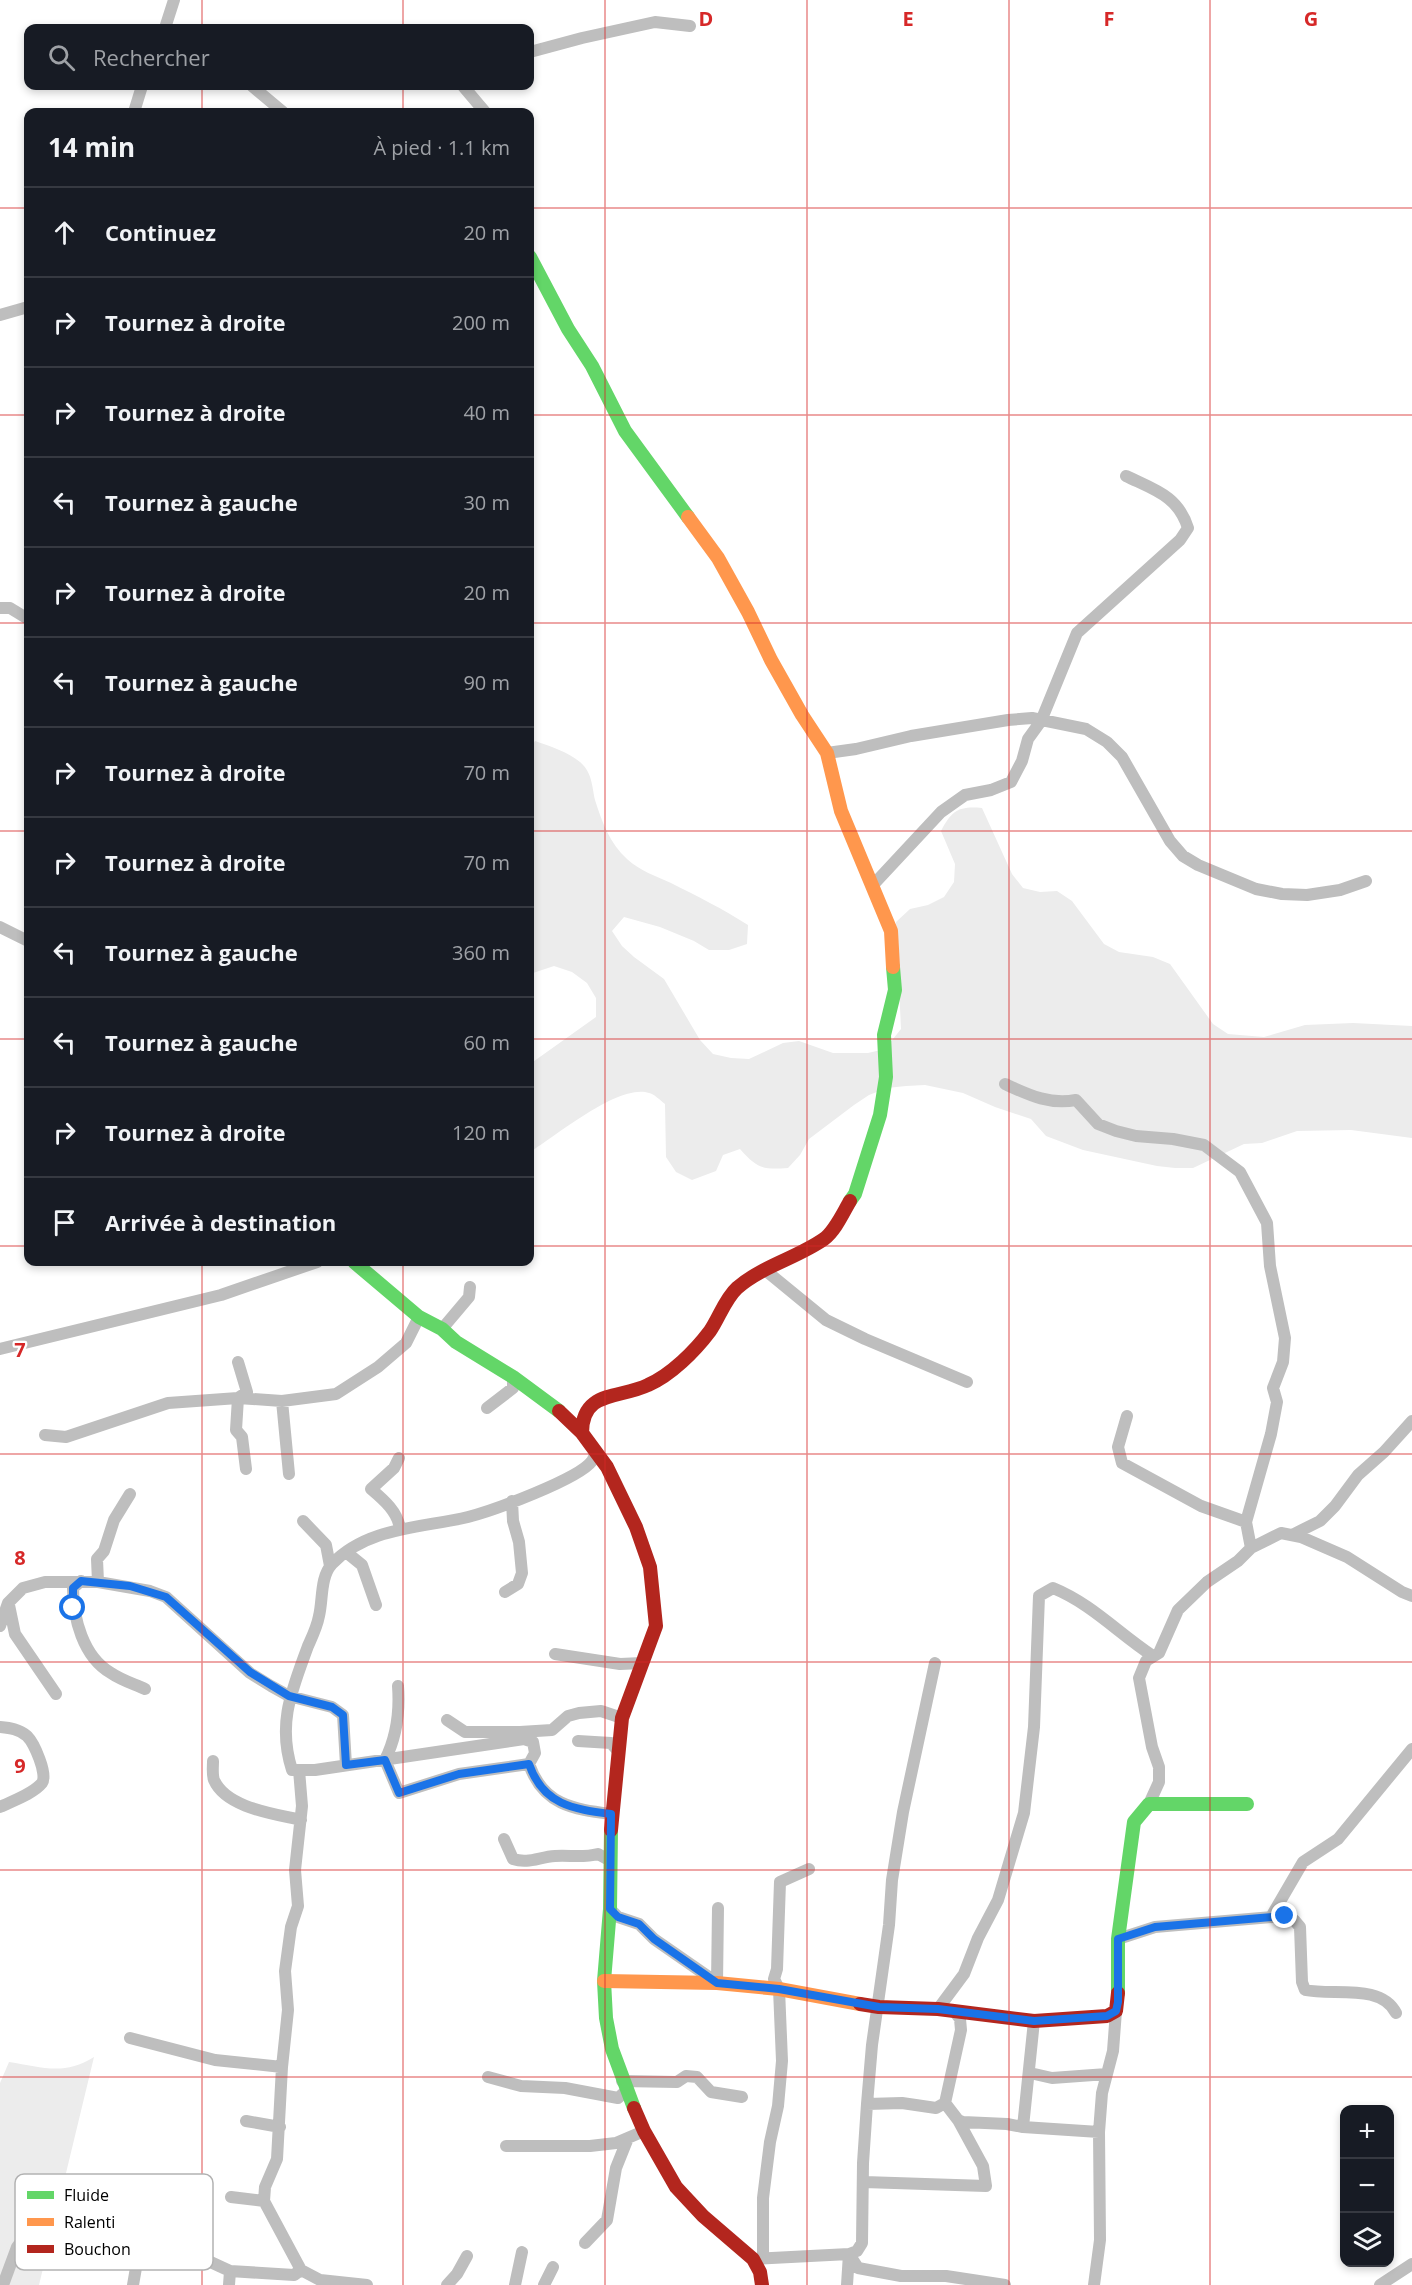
<!DOCTYPE html>
<html lang="fr">
<meta charset="utf-8">
<style>
:root{--surface:#171b24;--page:#20242c;--text:#f1f3f6;--muted:#9ea1a6;--line:#363941}
body{margin:0;font-family:"Open Sans",sans-serif;background:var(--page);color:var(--text)}
.controls{position:absolute;right:18px;bottom:18px;display:grid;overflow:hidden;border-radius:12px;box-shadow:0 3px 9px #0003}
.controls button{width:54px;height:54px;display:grid;place-items:center;padding:0;border:0;border-bottom:2px solid var(--line);background:var(--surface);color:var(--text);font:30px sans-serif}
.stop{position:absolute;width:18px;height:18px;margin:-14px;border:4px solid #1a73e8;border-radius:50%;background:#fff}
.stop.end{background:#1a73e8;border-color:#fff;box-shadow:0 2px 6px #0008}
.list{margin:0;padding:0;list-style:none}
h2{display:flex;justify-content:space-between;align-items:center;height:78px;margin:0;padding:0 24px;font-size:26px}
h2 small{font-size:20px;font-weight:400;color:var(--muted)}
.list li{display:grid;grid-template-columns:39px 1fr auto;gap:18px;align-items:center;box-sizing:border-box;height:90px;padding:0 24px;border-top:2px solid var(--line)}
.list b{display:block;font-size:22px;white-space:nowrap}
.list em{font-size:20px;font-style:normal;color:var(--muted)}
.icon{flex:none;width:33px;height:33px;fill:none;stroke:currentColor;stroke-width:2;stroke-linecap:round;stroke-linejoin:round}
.map{position:relative;flex:none;width:1412px;height:2285px;overflow:hidden}
.search{position:absolute;background:var(--surface);box-shadow:0 3px 9px #0003;left:24px;top:24px;width:510px;height:66px;display:flex;align-items:center;gap:15px;box-sizing:border-box;padding:0 21px;border-radius:12px;color:var(--muted);font-size:22px}
.panel{position:absolute;background:var(--surface);box-shadow:0 3px 9px #0003;left:24px;top:108px;width:510px;height:1158px;border-radius:12px}
.map>svg:first-child{display:block}
</style>
<div class="map">
<svg width="1412" height="2285" viewBox="0 0 1412 2285">
<rect width="100%" height="100%" fill="#fff"/>
<path fill="#ececec" d="M535,741C550,746 568,752 580,762C592,772 592,786 595,800C602,822 610,844 627,859C640,871 656,876 671,883C697,896 723,909 748,925L747,944L729,950H709L694,941L660,927L624,917L612,931L622,946L634,957L664,979L700,1040L713,1054L731,1058L749,1059L783,1043L799,1041L833,1053H868L885,1049L901,1029L896,922L910,909L928,905L944,897L954,882L955,864L941,831C952,810 959,806 982,808L1012,874L1023,888L1040,892L1057,891L1072,901L1104,944L1119,952L1153,957L1170,964L1213,1024L1228,1034L1264,1037L1305,1025L1353,1023L1412,1026V1138L1351,1130L1297,1131L1262,1143L1244,1144L1193,1168H1175L1157,1166L1083,1150L1046,1136L1031,1119L995,1107L963,1093L925,1085L906,1086L887,1088L869,1095L854,1105L809,1139L800,1155L788,1168C762,1170 757,1168 740,1149L723,1155L716,1171L692,1180L676,1172L666,1157L665,1104C660,1100 654,1094 649,1093C619,1083 556,1136 530,1152V1064L596,1017V998L587,983L572,972L554,966L530,974V749Z
M94,2057L39,2285H0V2083L9,2062C42,2067 64,2076 94,2057Z"/>
<g fill="none" stroke-linecap="round" stroke-linejoin="round">
<path stroke="#bebebe" stroke-width="12" d="M165,28L174,0
M530,52L582,38L655,22L690,26
M252,86L283,112
M463,86L485,112
M134,112L142,86
M0,315L28,307
M0,608H10L28,619
M827,753L856,749L911,736L1008,720L1032,718L1086,729L1107,742L1122,757L1170,841L1183,856L1198,865L1256,889L1282,894L1307,895L1340,890L1366,881
M873,885L941,812L965,795L991,790L1011,782L1022,761L1028,739L1041,721L1077,633L1180,540L1188,528C1178,496 1155,490 1126,476
M0,927L28,941
M1005,1084C1029,1095 1049,1105 1076,1100L1098,1124L1116,1131L1136,1136L1173,1139L1204,1145L1240,1172L1267,1223L1270,1266L1285,1338L1283,1362L1273,1388L1277,1402L1271,1434L1246,1522L1251,1548
M765,1270L826,1320L865,1339L967,1382
M442,1329L469,1297L470,1287
M0,1349L221,1295L317,1262
M238,1362L247,1392L238,1398L236,1430L242,1437L246,1469
M282,1401L289,1474
M487,1408L513,1388V1377
M1127,1416L1118,1447L1122,1463L1201,1506L1246,1522
M45,1435L66,1437L168,1403L238,1398L282,1401L336,1394L378,1367L406,1343L419,1317
M596,1452C595,1455 594,1458 592,1461C579,1479 492,1511 468,1517C422,1528 367,1527 332,1564C320,1577 323,1600 319,1616C317,1627 312,1637 308,1646C292,1690 277,1723 292,1770H315L524,1739L533,1742L535,1753L529,1764C543,1805 573,1809 611,1814
M399,1458L394,1468L371,1489C384,1500 398,1512 400,1529
M303,1521L326,1545L330,1566
M1292,1535L1320,1521L1335,1506L1358,1475L1384,1452L1412,1421
M346,1552L362,1565L376,1605
M81,1581L73,1588C73,1618 83,1657 111,1673C121,1680 134,1684 145,1689
M98,1582L97,1559L104,1551L114,1520L130,1494
M505,1592L518,1584L522,1573L519,1542L513,1521L512,1501
M9,1605L15,1634L56,1694
M0,1626L8,1603L23,1588L45,1582H98L150,1591L166,1597L250,1673L271,1686L289,1696L332,1707L343,1715L346,1765
M555,1654L620,1664L642,1663
M398,1686C400,1713 397,1736 385,1760L399,1793L459,1774L529,1764
M447,1720L465,1732H520L552,1730L568,1716L579,1713L601,1711L622,1718
M0,1727C10,1728 19,1729 27,1736C34,1743 48,1774 42,1783C33,1794 12,1801 0,1807
M578,1741L611,1743L618,1751
M213,1761C213,1767 212,1775 214,1780C226,1808 275,1814 301,1820
M299,1770L302,1806L295,1870L298,1906L291,1927L285,1971L288,2010L282,2067L277,2159L265,2187L264,2201L301,2270L320,2280L367,2285
M1149,1804L1159,1782V1767L1152,1747L1139,1678L1146,1661L1159,1653L1178,1610L1207,1582L1238,1561L1251,1548L1281,1533L1301,1537L1347,1557L1402,1592L1412,1596
M504,1839L513,1859C528,1864 539,1857 555,1856C570,1855 583,1858 598,1854L609,1860
M610,1909L618,1917L639,1924L654,1939L716,1982
M1271,1917L1303,1862L1338,1839L1412,1749
M1118,1939L1155,1927L1285,1916L1294,1920L1300,1927L1302,1982L1305,1990C1333,1996 1381,1983 1396,2013
M717,1983L718,1908
M938,2009L964,1974L978,1938L998,1900L1024,1813L1034,1727L1039,1596L1053,1588C1092,1604 1118,1633 1153,1656
M130,2038L215,2060L282,2067
M1030,2073L1052,2078L1107,2074
M488,2077L521,2086L565,2088L618,2098L626,2091
M622,2081L677,2082L686,2076L697,2077L711,2092L742,2097
M945,2103L958,2120L963,2122L1007,2124L1023,2127L1099,2132
M867,2104L902,2103L936,2108L945,2103L961,2030L960,2019L954,2011
M246,2121L280,2127
M1023,2127L1034,2021
M506,2146H590L616,2143L644,2131
M864,2182L986,2186L983,2166L958,2120
M231,2197L264,2201
M585,2243L607,2220L616,2168L628,2138
M849,2254L858,2268L901,2276H946L1005,2285
M763,2258V2198L770,2142L778,2106L782,2061L779,1989L774,1979L777,1969L780,1882L809,1869
M753,2259L849,2254L857,2251L862,2243L863,2163L867,2104L872,2045L889,1925L892,1880L903,1812L935,1663
M230,2271L294,2275L301,2270
M3,2285L17,2247L23,2239L32,2236L144,2252
M133,2285L137,2262L144,2252L204,2259L230,2271L229,2285
M447,2285L457,2274L467,2256
M515,2285L522,2252
M544,2285L553,2267
M847,2285L849,2254
M1094,2285L1100,2240L1099,2132L1102,2093L1113,2051L1116,2011
M1380,2285L1412,2264"/>
<path stroke="#63d668" stroke-width="14" d="M530,257L568,329L592,366L625,431L688,517
M850,1201L855,1194L880,1115L886,1077L884,1035L895,990L893,967
M354,1262L419,1317L442,1329L456,1342L513,1377L559,1411
M611,1830L610,1909L604,1981L606,2018L612,2049L634,2108
M1118,1993V1939L1134,1822L1149,1804H1247"/>
<path stroke="#ff974d" stroke-width="14" d="M688,517L718,558L748,612L771,660L802,715L827,753L841,811L891,931L893,967
M604,1981L717,1983L779,1989L860,2004"/>
<path stroke="#b3261e" stroke-width="14" d="M559,1411L582,1433L607,1467L636,1527L650,1567L656,1626L622,1718L611,1830
M582,1433C582,1390 619,1399 648,1385C671,1375 695,1351 710,1331C719,1318 725,1299 737,1288C762,1266 797,1258 824,1239C835,1231 843,1213 850,1201
M860,2004L879,2007L938,2009L1034,2021L1107,2016L1116,2011L1118,1993
M634,2108L644,2131L676,2187L703,2216L753,2259L760,2272L762,2285"/>
</g>
<g fill="none" stroke-linecap="round" stroke-linejoin="round">
<path stroke="#1a73e8" stroke-width="8" d="M73,1608V1588L81,1581L130,1586L166,1597L250,1672L289,1696L332,1707L343,1715L346,1765L385,1760L399,1793L459,1774L529,1764C543,1805 573,1809 611,1814L610,1909L618,1917L639,1924L654,1939L717,1983L779,1989L879,2007L938,2009L1034,2021L1107,2016L1116,2011L1118,2002V1939L1155,1927L1285,1916"/>
</g>
<path fill="none" stroke="#d62828" stroke-width="1.5" stroke-opacity="0.55" d="M202,0V28M403,0V28M605,0V2285M807,0V2285M1009,0V2285M1210,0V2285M202,86V112M403,86V112M0,208H28M530,208H1412M0,415H28M530,415H1412M0,623H28M530,623H1412M0,831H28M530,831H1412M0,1039H28M530,1039H1412M0,1246H28M530,1246H1412M202,1262V2285M403,1262V2285M0,1454H1412M0,1662H1412M0,1870H1412M0,2077H1412"/>
<rect x="15" y="2174" width="198" height="96" rx="9" fill="#fff" stroke="#b2b2b2" stroke-width="1.5"/>
<rect x="27" y="2191" width="27" height="8" fill="#63d668"/>
<rect x="27" y="2218" width="27" height="8" fill="#ff974d"/>
<rect x="27" y="2245" width="27" height="8" fill="#b3261e"/>
<g font-size="16" fill="#000">
<text x="64" y="2201">Fluide</text>
<text x="64" y="2228">Ralenti</text>
<text x="64" y="2255">Bouchon</text>
</g>
<g font-size="20" text-anchor="middle" font-weight="bold" fill="#d62828" stroke="#fff" stroke-width="4.5" stroke-linejoin="round" paint-order="stroke">
<text x="706" y="26">D</text>
<text x="908" y="26">E</text>
<text x="1109" y="26">F</text>
<text x="1311" y="26">G</text>
<text x="20" y="1357">7</text>
<text x="20" y="1565">8</text>
<text x="20" y="1773">9</text>
</g>
</svg>
<div class="controls">
<button>+</button>
<button>−</button>
<button><svg class="icon" aria-label="layers" viewBox="0 0 24 24"><path d="M12 4l9 5-9 5-9-5zM3 14l9 5 9-5"/></svg></button>
</div>
<div class="stop" style="left:73px;top:1608px"></div>
<div class="stop end" style="left:1285px;top:1916px"></div>
<div class="search"><svg class="icon" aria-label="search" viewBox="0 0 24 24"><circle cx="10" cy="10" r="6"/><path d="M15 15l6 6"/></svg>Rechercher</div>
<section class="panel">
<h2>14 min<small>À pied · 1.1 km</small></h2>
<ul class="list">
<li><svg class="icon" aria-label="ahead" viewBox="0 0 24 24"><path d="M12 20V5M6 11l6-6 6 6"/></svg><div><b>Continuez</b></div><em>20 m</em></li>
<li><svg class="icon" aria-label="right" viewBox="0 0 24 24"><path d="M7 20v-9h11M14 6l5 5-5 5"/></svg><div><b>Tournez à droite</b></div><em>200 m</em></li>
<li><svg class="icon" aria-label="right" viewBox="0 0 24 24"><path d="M7 20v-9h11M14 6l5 5-5 5"/></svg><div><b>Tournez à droite</b></div><em>40 m</em></li>
<li><svg class="icon" aria-label="left" viewBox="0 0 24 24"><path d="M17 20v-9H6M10 6l-5 5 5 5"/></svg><div><b>Tournez à gauche</b></div><em>30 m</em></li>
<li><svg class="icon" aria-label="right" viewBox="0 0 24 24"><path d="M7 20v-9h11M14 6l5 5-5 5"/></svg><div><b>Tournez à droite</b></div><em>20 m</em></li>
<li><svg class="icon" aria-label="left" viewBox="0 0 24 24"><path d="M17 20v-9H6M10 6l-5 5 5 5"/></svg><div><b>Tournez à gauche</b></div><em>90 m</em></li>
<li><svg class="icon" aria-label="right" viewBox="0 0 24 24"><path d="M7 20v-9h11M14 6l5 5-5 5"/></svg><div><b>Tournez à droite</b></div><em>70 m</em></li>
<li><svg class="icon" aria-label="right" viewBox="0 0 24 24"><path d="M7 20v-9h11M14 6l5 5-5 5"/></svg><div><b>Tournez à droite</b></div><em>70 m</em></li>
<li><svg class="icon" aria-label="left" viewBox="0 0 24 24"><path d="M17 20v-9H6M10 6l-5 5 5 5"/></svg><div><b>Tournez à gauche</b></div><em>360 m</em></li>
<li><svg class="icon" aria-label="left" viewBox="0 0 24 24"><path d="M17 20v-9H6M10 6l-5 5 5 5"/></svg><div><b>Tournez à gauche</b></div><em>60 m</em></li>
<li><svg class="icon" aria-label="right" viewBox="0 0 24 24"><path d="M7 20v-9h11M14 6l5 5-5 5"/></svg><div><b>Tournez à droite</b></div><em>120 m</em></li>
<li><svg class="icon" aria-label="arrive" viewBox="0 0 24 24"><path d="M6 21V4h12l-3 4 3 4H6"/></svg><div><b>Arrivée à destination</b></div></li>
</ul>
</section>
</div>
